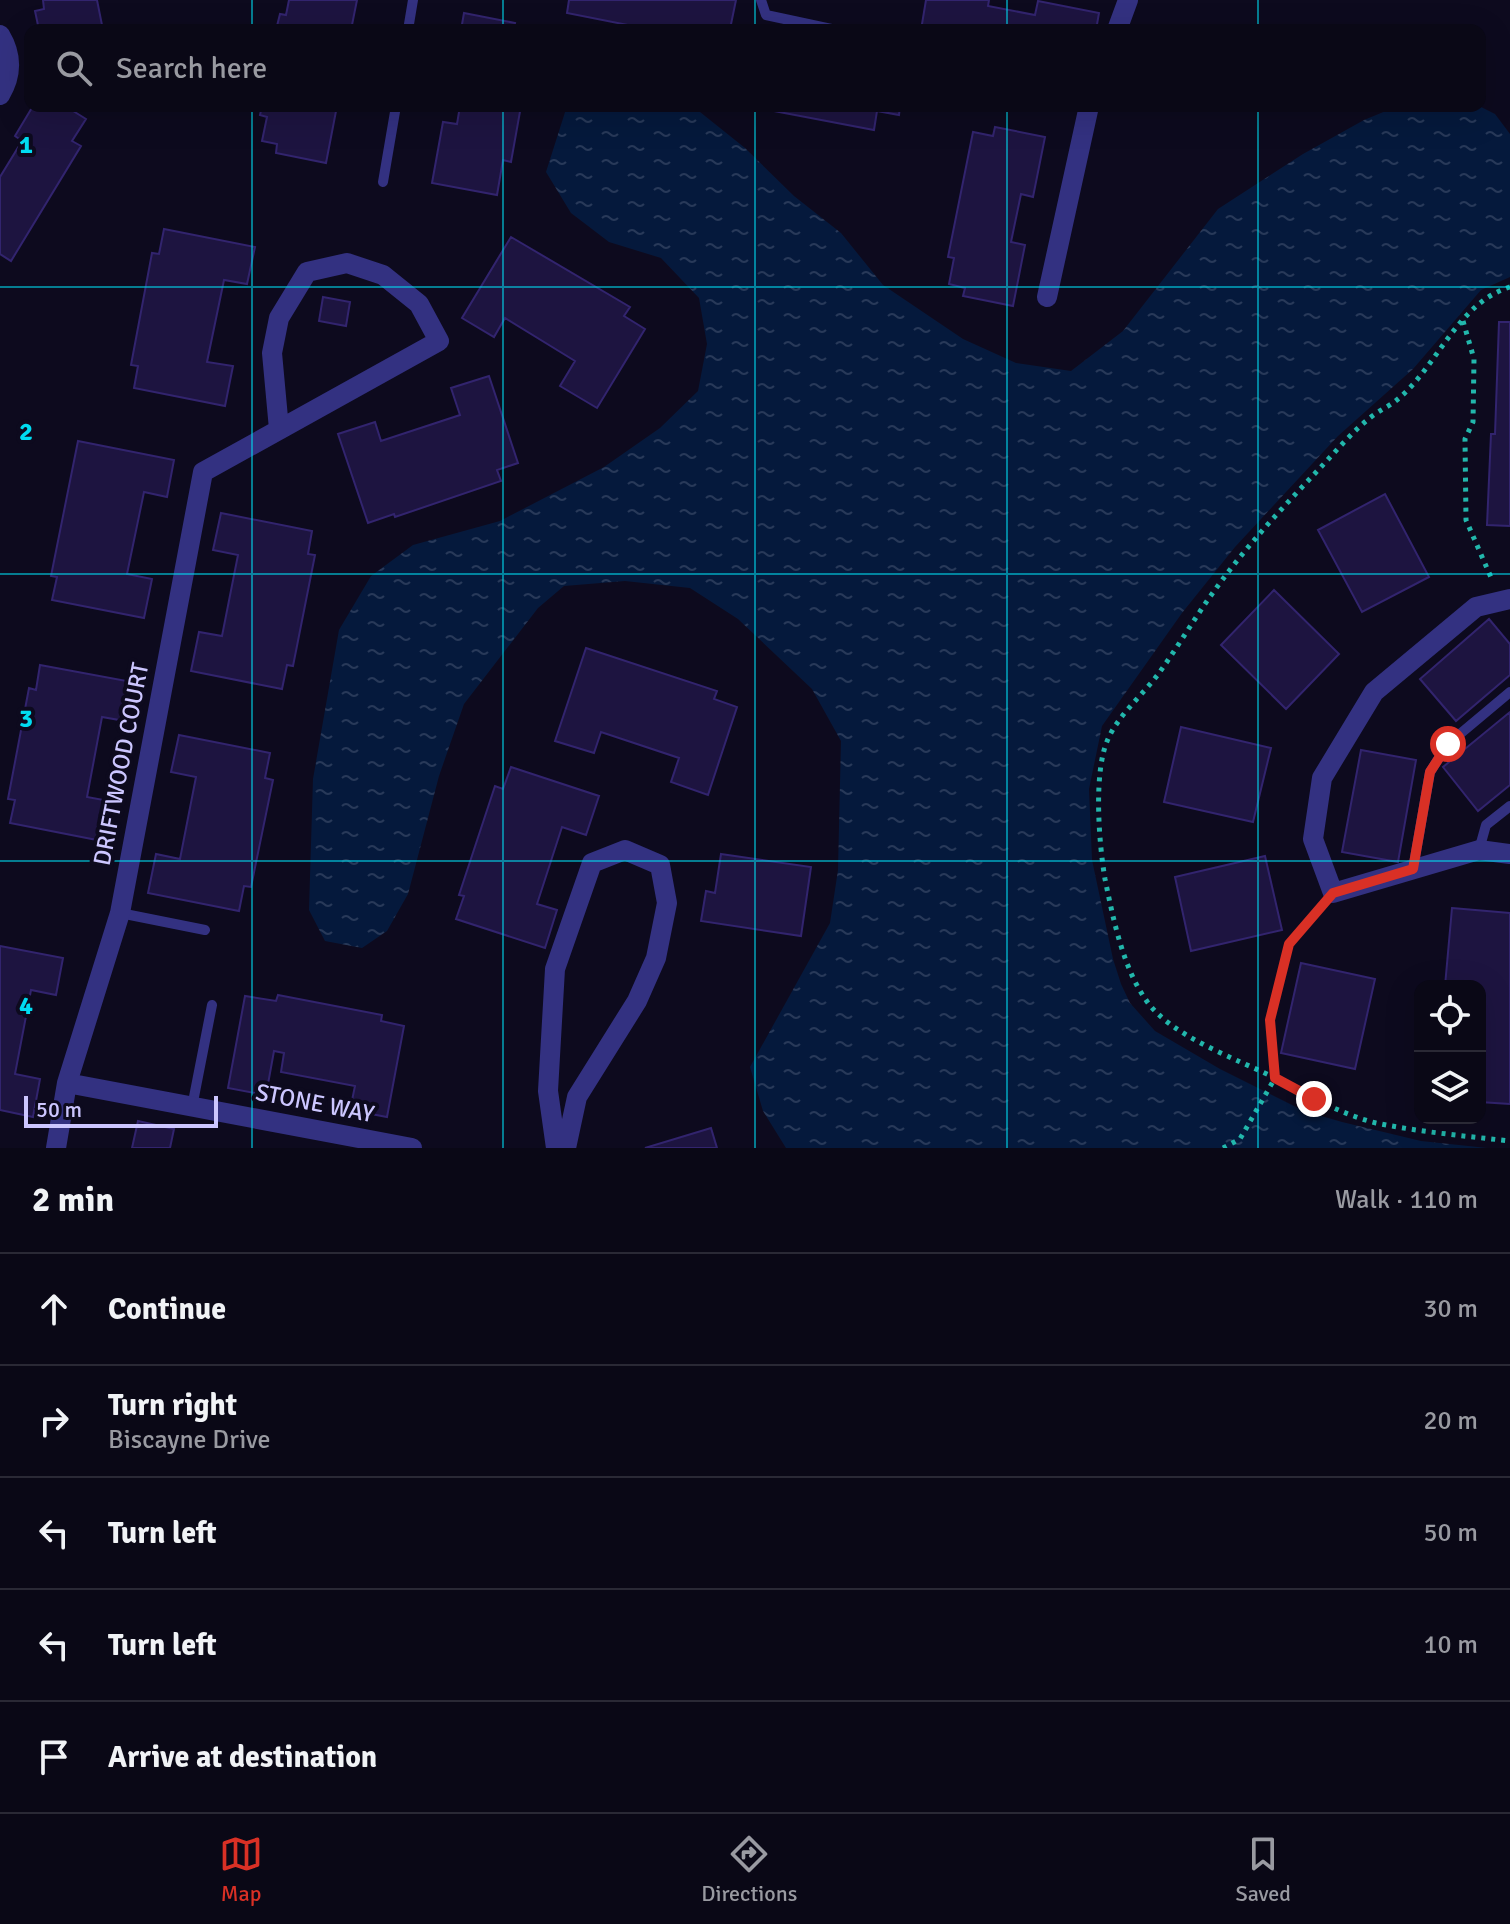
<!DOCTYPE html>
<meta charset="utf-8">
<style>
:root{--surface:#0a0816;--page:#13111f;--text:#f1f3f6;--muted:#999aa1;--line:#2a2935;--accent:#d93025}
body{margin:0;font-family:Signika,sans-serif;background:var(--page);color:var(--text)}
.controls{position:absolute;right:24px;bottom:24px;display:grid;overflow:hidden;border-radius:16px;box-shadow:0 8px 32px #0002}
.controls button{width:72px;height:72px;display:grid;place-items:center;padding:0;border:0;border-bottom:2px solid var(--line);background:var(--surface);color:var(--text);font:40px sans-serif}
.scale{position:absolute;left:24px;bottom:20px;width:194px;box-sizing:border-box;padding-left:8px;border:4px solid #ccc6ff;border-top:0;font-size:22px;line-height:28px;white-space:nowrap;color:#ccc6ff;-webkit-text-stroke:6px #0d0a1e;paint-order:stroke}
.stop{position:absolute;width:24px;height:24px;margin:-18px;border:6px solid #d93025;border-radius:50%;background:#fff}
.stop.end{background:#d93025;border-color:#fff;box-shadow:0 2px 8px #0008}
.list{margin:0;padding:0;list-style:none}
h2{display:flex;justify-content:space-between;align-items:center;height:104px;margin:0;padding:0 32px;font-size:34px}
h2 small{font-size:26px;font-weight:400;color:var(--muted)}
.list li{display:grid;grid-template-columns:52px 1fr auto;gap:24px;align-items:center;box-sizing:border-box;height:112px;padding:0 32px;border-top:2px solid var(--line)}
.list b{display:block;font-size:30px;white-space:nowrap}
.list p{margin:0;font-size:26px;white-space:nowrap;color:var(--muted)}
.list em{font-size:26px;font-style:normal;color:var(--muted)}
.icon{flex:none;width:44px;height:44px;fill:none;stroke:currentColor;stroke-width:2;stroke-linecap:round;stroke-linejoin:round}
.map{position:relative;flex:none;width:1510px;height:1148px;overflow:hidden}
.search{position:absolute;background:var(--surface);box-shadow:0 8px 32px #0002;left:24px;right:24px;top:24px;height:88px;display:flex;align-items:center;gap:20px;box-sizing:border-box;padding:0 28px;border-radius:16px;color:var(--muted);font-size:30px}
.sheet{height:664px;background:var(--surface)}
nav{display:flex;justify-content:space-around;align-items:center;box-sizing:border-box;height:112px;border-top:2px solid var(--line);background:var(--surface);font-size:22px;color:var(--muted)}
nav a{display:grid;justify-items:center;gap:4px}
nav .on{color:var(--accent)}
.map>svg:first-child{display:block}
</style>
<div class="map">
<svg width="1510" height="1148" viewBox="0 0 1510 1148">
<defs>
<pattern id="water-ripples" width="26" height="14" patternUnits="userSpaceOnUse" patternTransform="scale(2)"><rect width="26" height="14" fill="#05193c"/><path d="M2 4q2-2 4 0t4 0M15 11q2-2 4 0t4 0" fill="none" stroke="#283959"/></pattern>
</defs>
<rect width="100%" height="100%" fill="#0d0a1e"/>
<path fill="url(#water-ripples)" d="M567,106L695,108L745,148L794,196L841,233L883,285L963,339L1016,363L1071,371L1123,331L1218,209L1303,154L1364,120L1398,106H1479L1495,114L1510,134V277L1481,290L1413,369L1338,436L1235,547L1182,613L1102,726L1089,789L1092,860L1113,959L1121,984L1130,1003L1155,1031L1220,1069L1304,1111L1342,1122L1421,1141L1487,1148H786L763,1111L750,1067L830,923L838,870L841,741L812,689L738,619L690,588L625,581L564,586L538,608L464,704L439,776L408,894L387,931L362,948L325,941L309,910L313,779L339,630L371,576L413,545L500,521L604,467L660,428L698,391L707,344L699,298L661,258L609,242L571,213L546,172Z"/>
<path fill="#1d1440" stroke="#32246e" stroke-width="2" d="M43,0H97L103,30H39L35,11L44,9Z
M289,0H357L351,30H276L280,14L286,15Z
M569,0H736L730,29L720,27V30H653L567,13Z
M926,0H989L988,6L1035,15L1038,1L1099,13L1096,30H921Z
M464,13L515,23L513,30H461Z
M33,106H65L86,119L72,141L81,146L11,261L0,254V177L22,141L15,136Z
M262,106H337L326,163L276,153L277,144L262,141L267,117L260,115Z
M460,106H521L511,162L503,160L497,195L432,183L443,122L457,124Z
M747,106H900L899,115L877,111L874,130Z
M995,127L1045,137L1033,197L1021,194L1011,242L1025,245L1013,306L963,296L965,288L949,284L954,258L948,257L973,132L993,136Z
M164,229L255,247L247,284L224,280L207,362L233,366L225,406L134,388L138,366L131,365L152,253L159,254Z
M511,237L630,307L624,316L645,329L597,408L560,386L575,361L505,318L494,337L462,318Z
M323,297L350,302L346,326L319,321Z
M1499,322H1510V526L1487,525L1491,434H1495Z
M489,376L518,463L497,470L501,481L395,517L394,514L368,523L338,434L375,422L381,441L460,415L451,388Z
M78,441L174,460L167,497L144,492L127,574L152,579L144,618L52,600L57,577L51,576Z
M1385,494L1429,577L1362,612L1318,530Z
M221,513L312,531L308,554L315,555L293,666L287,665L282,689L191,671L199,632L222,636L238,555L213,550Z
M1274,590L1339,654L1286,709L1221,645Z
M1489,619L1510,644V675L1456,721L1420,679Z
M586,648L717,691L714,699L737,707L708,795L671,782L679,758L601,732L594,753L555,741Z
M40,665L132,682L125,721L102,717L87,797L109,801L102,841L10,823L15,800L8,799L29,688L36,690Z
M1510,712V785L1478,811L1443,767Z
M1181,727L1271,748L1253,822L1164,802Z
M179,735L270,753L265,778L273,780L251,887L244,886L239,911L148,893L156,854L180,859L196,777L171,772Z
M1361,750L1416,760L1398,862L1342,852Z
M511,767L599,796L586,835L562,827L537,904L557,910L545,948L456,919L464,896L459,895L495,786L503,789Z
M721,854L811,867L801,936L701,921L706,891L715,893Z
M1265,856L1282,930L1191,951L1175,877Z
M1452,908L1510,913V1104L1480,1102V986H1445Z
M0,946L63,958L56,995L31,990L15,1074L40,1079L33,1117L0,1110Z
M1301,963L1375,979L1355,1069L1281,1053Z
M278,995L382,1015L381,1021L404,1026L387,1117L350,1110L355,1086L281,1072L284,1053L274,1051L266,1095L228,1088L245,996L276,1001Z
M138,1121L174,1129L170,1148H132Z
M711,1128L717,1148H645Z"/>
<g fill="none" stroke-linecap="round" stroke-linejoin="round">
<path stroke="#22b7ac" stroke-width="5" stroke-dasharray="4 6" stroke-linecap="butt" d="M1510,287C1457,303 1438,366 1398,399C1390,406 1380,410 1371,417C1353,431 1337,450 1321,467C1286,504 1250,542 1220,583C1198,612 1180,644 1159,673C1143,695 1119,714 1108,739C1093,772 1099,844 1105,879C1113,918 1123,968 1146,1000C1171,1037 1238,1059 1277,1079C1310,1096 1340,1114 1376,1123C1420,1132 1465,1136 1510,1141
M1463,321L1474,359L1473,422L1465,439L1466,520L1493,582
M1223,1148L1240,1139L1275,1078L1270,1020L1289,944L1321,907"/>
<path stroke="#333181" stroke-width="10" d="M761,0L766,15L836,30
M408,30L413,0
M383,182L396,106
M1479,850L1486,825L1510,806
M1413,869L1430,772L1448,744L1510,692
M120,913L205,930
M192,1107L212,1005"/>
<path stroke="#333181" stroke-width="20" d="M1117,30L1128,0
M0,35C12,55 12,75 0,95
M1047,297L1089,106
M1510,599L1476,607L1374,692L1322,778L1313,839L1333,893L1479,850L1510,854
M67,1083L412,1148
M56,1148L67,1083L120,913L203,472L439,341L419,304L383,275L347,263L307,272L279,318L272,353L279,429
M556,1148L548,1091L555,969L592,863L625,850L660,865L667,903L656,958L637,1001L577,1097L566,1148"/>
</g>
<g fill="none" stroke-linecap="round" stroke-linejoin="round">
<path stroke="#d93025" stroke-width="10" d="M1314,1099L1275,1078L1270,1020L1289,944L1333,893L1413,869L1430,772L1448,744"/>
</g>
<path fill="none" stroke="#00dcf1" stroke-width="2" stroke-opacity="0.55" d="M252,0V30M503,0V30M755,0V30M1007,0V30M1258,0V30M252,106V1148M503,106V1148M755,106V1148M1007,106V1148M1258,106V1148M0,287H1510M0,574H1510M0,861H1510"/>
<g text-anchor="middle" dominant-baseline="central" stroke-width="8" stroke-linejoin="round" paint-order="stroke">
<g font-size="24" fill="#ccc6ff" stroke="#0d0a1e">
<text transform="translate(121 764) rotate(-79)">DRIFTWOOD COURT</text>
<text transform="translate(315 1103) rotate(11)">STONE WAY</text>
</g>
</g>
<g font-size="26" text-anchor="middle" font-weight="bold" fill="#00dcf1" stroke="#0d0a1e" stroke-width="8" stroke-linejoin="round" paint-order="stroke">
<text x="26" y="153">1</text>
<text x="26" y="440">2</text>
<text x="26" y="727">3</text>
<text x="26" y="1014">4</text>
</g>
</svg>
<div class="controls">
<button><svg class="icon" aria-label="locate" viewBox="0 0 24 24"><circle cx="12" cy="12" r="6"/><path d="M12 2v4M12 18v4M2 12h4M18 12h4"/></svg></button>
<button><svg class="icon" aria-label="layers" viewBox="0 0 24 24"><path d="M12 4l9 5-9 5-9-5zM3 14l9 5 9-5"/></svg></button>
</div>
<div class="scale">50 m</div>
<div class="stop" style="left:1448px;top:744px"></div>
<div class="stop end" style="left:1314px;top:1099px"></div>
<div class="search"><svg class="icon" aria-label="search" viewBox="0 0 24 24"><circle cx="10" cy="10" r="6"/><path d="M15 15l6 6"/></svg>Search here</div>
</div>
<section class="sheet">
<h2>2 min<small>Walk · 110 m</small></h2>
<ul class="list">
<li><svg class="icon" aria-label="ahead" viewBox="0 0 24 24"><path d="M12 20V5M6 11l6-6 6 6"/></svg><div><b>Continue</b></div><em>30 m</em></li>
<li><svg class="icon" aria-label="right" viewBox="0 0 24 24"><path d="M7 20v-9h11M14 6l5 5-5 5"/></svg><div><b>Turn right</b><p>Biscayne Drive</p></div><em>20 m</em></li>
<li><svg class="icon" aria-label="left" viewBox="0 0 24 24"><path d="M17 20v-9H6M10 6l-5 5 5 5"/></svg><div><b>Turn left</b></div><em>50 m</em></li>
<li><svg class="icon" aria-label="left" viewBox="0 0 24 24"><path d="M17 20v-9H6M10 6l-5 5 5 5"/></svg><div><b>Turn left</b></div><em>10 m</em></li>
<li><svg class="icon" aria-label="arrive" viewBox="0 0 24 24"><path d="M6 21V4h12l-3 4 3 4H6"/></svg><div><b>Arrive at destination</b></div></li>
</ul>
</section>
<nav>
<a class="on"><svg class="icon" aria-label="map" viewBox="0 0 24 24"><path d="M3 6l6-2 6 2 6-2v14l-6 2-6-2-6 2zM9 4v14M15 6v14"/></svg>Map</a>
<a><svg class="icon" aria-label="directions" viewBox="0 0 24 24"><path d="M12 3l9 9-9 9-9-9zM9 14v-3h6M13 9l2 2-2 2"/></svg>Directions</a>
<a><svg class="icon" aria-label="saved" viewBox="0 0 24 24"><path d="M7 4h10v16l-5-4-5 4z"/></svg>Saved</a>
</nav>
